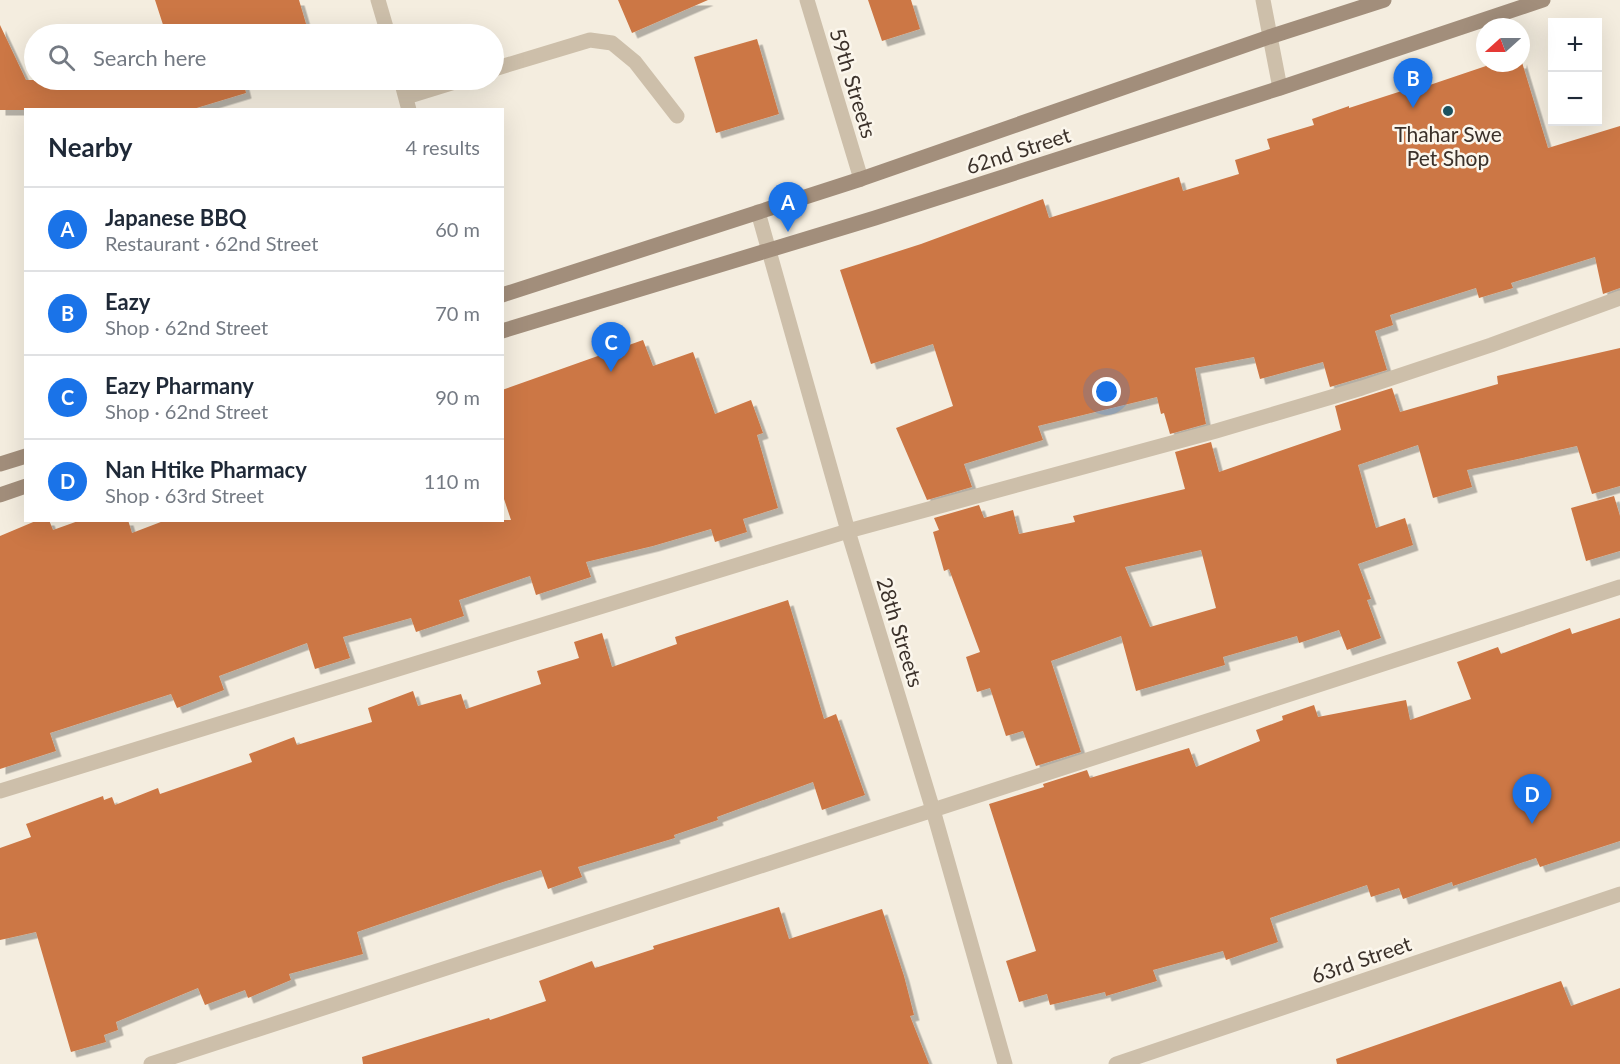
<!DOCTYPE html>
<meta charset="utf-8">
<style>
:root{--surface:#fff;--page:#f2f2f3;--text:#1f2937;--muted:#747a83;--line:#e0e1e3;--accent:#1a73e8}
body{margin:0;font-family:Lato,sans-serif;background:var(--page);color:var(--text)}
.controls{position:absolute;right:18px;top:18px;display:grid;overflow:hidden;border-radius:0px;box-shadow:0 6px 24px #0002}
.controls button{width:54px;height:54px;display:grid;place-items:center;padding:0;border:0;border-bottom:2px solid var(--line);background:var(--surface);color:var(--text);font:30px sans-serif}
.compass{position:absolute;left:1476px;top:18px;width:54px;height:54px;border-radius:50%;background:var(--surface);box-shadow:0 6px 24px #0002;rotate:249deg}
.you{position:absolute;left:1107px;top:392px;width:21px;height:21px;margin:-15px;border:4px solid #fff;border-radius:50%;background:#1a73e8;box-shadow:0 0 0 9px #1a73e833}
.badge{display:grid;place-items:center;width:39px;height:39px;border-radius:50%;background:var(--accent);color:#fff;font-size:20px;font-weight:700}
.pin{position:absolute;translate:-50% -50px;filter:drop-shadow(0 2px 3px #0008)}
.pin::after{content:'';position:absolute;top:32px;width:21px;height:18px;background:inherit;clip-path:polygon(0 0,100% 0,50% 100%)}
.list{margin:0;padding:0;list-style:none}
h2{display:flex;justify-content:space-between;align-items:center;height:78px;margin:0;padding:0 24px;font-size:26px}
h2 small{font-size:20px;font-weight:400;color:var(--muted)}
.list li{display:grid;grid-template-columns:39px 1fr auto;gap:18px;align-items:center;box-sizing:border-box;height:84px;padding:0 24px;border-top:2px solid var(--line)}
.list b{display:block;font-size:22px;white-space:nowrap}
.list p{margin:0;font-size:20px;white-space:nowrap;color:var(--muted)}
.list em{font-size:20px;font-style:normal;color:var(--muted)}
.icon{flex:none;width:33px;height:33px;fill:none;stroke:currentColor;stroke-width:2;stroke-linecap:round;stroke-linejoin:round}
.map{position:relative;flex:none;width:1620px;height:1064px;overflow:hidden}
.search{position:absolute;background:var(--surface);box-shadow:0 6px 24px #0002;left:24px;top:24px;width:480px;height:66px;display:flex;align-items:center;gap:15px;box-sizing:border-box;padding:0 21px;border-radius:33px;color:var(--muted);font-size:22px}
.panel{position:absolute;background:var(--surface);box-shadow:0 6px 24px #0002;left:24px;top:108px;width:480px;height:414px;border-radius:0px}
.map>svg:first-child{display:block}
</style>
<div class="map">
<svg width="1620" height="1064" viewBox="0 0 1620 1064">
<defs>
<filter id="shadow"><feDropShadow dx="5.5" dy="5.5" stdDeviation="0" flood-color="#0004"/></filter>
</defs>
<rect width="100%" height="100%" fill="#f4eddf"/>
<path fill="#cc7745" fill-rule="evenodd" filter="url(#shadow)" d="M155,0H299L309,34H166Z
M618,0H708L632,33Z
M868,0H911L920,29L882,41Z
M0,25L26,80H243L246,93L190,110H0Z
M757,39L779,114L716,133L694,57Z
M1484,59L1485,63H1521V59L1548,148L1620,126V288L1603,294L1595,257L1511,283L1513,288L1479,298L1476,288L1390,315L1393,325L1375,331L1387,370L1330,387L1323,362L1260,379L1254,357L1195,368L1206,424L1170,434L1164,413L1161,414L1157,397L1038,426L1043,440L964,464L972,487L927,500L896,428L953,406L933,344L871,364L840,270L921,244L1043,199L1049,218L1179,177L1183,191L1239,174L1235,160L1270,149L1267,139L1314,125L1312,119L1349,106V108L1414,87L1415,90L1486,66Z
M643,340L653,366L693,352L715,414L751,400L763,433L757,435L778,508L743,519L747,532L715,542L711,529L653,546L586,562L591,577L536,595L530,576L459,600L464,616L416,632L411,618L343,637L350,658L315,669L307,643L219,676L224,690L177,708L171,694L50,733L56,751L0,769V536L38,520H49L53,530L81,520H128L132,533L166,520H511L502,493V390Z
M1620,348V486L1592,494L1577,446L1467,470L1472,487L1433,498L1418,445L1358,465L1376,528L1405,518L1413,545L1358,564L1371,599L1367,600L1381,638L1347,650L1339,630L1299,643L1297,636L1223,657L1225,665L1136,691L1121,636L1051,661L1081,752L1036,766L1023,731L1006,736L990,688L977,692L966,657L980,652L949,569L944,571L933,532L939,530L934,518L979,505L984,518L1013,510L1019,534L1075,522L1073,516L1185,489L1175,452L1211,442L1219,472L1341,430L1335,406L1392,388L1400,412L1498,384L1497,376ZM1201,550L1216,608L1150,627L1125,567Z
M1614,496L1620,516V551L1586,561L1571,508Z
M788,600L824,719L836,714L865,795L822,810L813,782L717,817L718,820L674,835L675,838L578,867L582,877L548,889L541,870L500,883L357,932L363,954L289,974L291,980L248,998L245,990L205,1005L198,988L116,1022L118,1030L104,1035L106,1042L71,1052L36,932L0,940V848L31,837L26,824L103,796L104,800L112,797L115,805L158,788L160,794L252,762L249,754L294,737L297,745L372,722L368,708L413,691L418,706L461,694L466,709L541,684L537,671L579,658L574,642L602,633L612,667L677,644L675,637Z
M1620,618V841L1540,867L1536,858L1453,886L1452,882L1403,899L1399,888L1371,897L1367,885L1270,918L1278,942L1226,960L1223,951L1153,970L1157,981L1106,996L1105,992L1050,1005L1047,994L1019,1002L1006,961L1036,951L989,804L1044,787L1043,784L1087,770L1090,778L1189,748L1196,767L1260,741L1256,730L1283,720L1282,716L1314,705L1318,717L1406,700L1410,720L1471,699L1457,662L1498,647L1501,654L1570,628L1572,634Z
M779,907L789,939L882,909L904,976L914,1015L910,1016L929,1064H363L362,1057L489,1018L490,1020L546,1001L539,981L592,961L595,968L654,949L653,946Z
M1561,981L1571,1006L1620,988V1064H1337L1336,1059Z"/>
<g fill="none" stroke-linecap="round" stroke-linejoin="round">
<path stroke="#cdbfaa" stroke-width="15" d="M378,0L388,34
M807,0L861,179
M1263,0L1280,88
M494,69L590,40L612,43L635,62L677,116
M401,80L409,110
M406,97L461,80
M758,212L848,531L933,810L1005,1064
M0,791L848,531L1216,431L1362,388L1491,345L1620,298
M151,1064L1620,587
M1116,1064L1620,894"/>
<path stroke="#a28e7b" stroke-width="15" d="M502,295L861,179L1269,37L1384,0
M502,331L875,218L1280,88L1543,0
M0,464L26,456
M0,495L26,486"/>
</g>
<circle fill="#1c525f" stroke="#fbf6ec" stroke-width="2" cx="1448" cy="111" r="6"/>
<g text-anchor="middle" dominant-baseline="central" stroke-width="5" stroke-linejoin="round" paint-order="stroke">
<g font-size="21" fill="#3b312a" stroke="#fbf6ec">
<text transform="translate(854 83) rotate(73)">59th Streets</text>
<text transform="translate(1018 150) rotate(-18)">62nd Street</text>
<text transform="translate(901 632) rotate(73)">28th Streets</text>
<text transform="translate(1361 959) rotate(-19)">63rd Street</text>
</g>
<g font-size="21" fill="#3b312a" stroke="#fbf6ec">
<text x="1448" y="133">Thahar Swe<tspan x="1448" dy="24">Pet Shop</tspan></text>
</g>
</g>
</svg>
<div class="controls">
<button>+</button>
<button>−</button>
</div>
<svg class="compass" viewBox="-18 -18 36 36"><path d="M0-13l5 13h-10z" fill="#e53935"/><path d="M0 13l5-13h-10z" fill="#747a83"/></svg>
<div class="you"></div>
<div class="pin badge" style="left:788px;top:232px">A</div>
<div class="pin badge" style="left:1413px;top:108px">B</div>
<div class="pin badge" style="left:611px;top:372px">C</div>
<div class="pin badge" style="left:1532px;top:824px">D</div>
<div class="search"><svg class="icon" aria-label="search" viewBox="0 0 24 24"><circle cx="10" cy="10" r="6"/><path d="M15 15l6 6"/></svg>Search here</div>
<section class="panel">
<h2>Nearby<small>4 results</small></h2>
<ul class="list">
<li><span class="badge">A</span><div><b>Japanese BBQ</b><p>Restaurant · 62nd Street</p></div><em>60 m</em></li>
<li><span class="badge">B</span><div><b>Eazy</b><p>Shop · 62nd Street</p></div><em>70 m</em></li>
<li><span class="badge">C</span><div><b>Eazy Pharmany</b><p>Shop · 62nd Street</p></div><em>90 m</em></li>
<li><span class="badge">D</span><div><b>Nan Htike Pharmacy</b><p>Shop · 63rd Street</p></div><em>110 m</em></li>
</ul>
</section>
</div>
